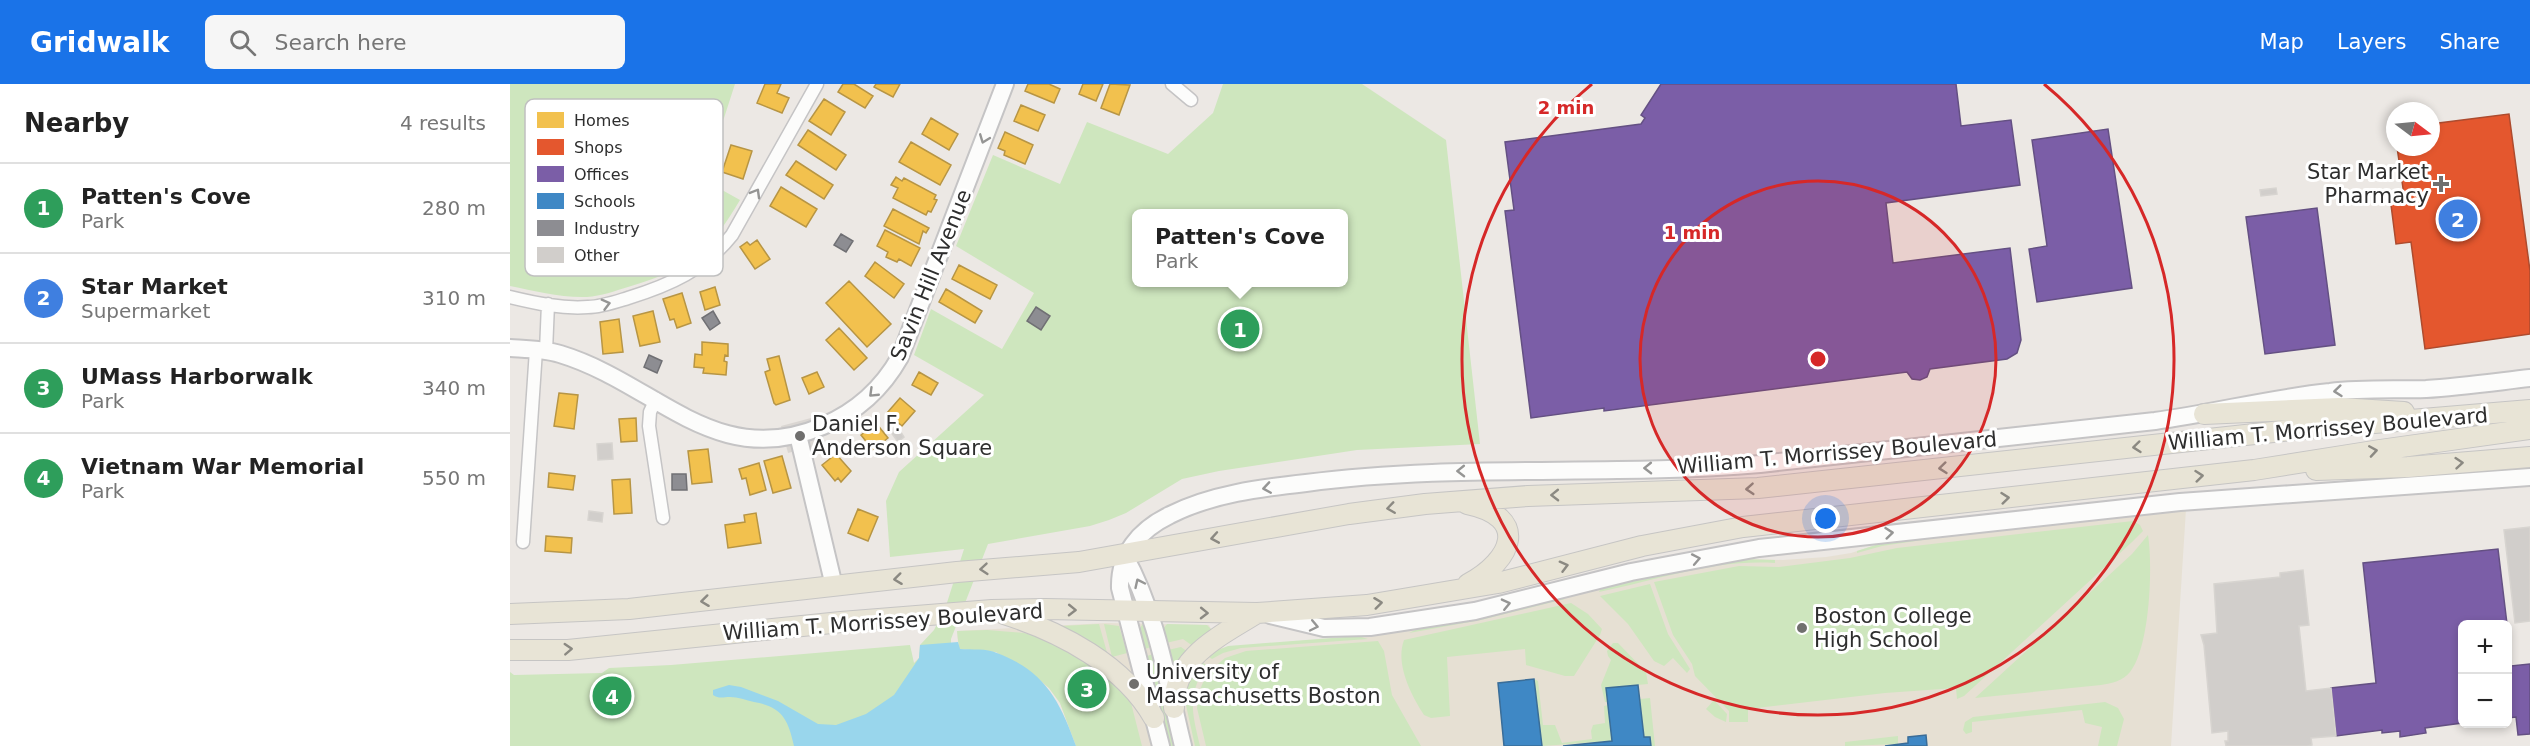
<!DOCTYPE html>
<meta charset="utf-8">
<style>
:root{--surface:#fff;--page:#f6f6f6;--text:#222;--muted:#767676;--line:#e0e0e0;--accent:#1a73e8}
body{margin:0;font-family:"DejaVu Sans",sans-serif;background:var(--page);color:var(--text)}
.controls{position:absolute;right:18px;bottom:18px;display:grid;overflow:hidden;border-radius:9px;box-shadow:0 3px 9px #0003}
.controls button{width:54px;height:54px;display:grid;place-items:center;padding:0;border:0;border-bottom:2px solid var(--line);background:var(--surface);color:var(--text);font:30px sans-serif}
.compass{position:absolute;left:1876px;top:18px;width:54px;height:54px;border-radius:50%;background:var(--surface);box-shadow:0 3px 9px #0003;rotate:106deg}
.you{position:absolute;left:1316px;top:435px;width:21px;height:21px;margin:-15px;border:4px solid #fff;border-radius:50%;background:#1a73e8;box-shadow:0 0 0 9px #1a73e833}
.badge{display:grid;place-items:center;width:39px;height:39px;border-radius:50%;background:var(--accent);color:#fff;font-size:20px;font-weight:700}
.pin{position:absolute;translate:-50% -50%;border:3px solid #fff;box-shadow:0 2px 6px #0006}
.popup{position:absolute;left:622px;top:125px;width:216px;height:78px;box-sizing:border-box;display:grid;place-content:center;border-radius:9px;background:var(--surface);filter:drop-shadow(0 2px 4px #0005);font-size:20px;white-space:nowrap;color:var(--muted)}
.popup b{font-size:22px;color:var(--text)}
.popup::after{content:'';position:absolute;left:50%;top:100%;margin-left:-12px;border:12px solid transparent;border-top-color:var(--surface)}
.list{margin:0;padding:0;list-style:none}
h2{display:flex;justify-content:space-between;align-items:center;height:78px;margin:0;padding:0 24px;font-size:26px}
h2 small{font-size:20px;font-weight:400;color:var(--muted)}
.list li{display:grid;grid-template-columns:39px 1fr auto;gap:18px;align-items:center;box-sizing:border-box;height:90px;padding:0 24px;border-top:2px solid var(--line)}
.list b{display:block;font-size:22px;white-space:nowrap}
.list p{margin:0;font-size:20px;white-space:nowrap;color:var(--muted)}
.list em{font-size:20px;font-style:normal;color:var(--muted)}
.icon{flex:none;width:33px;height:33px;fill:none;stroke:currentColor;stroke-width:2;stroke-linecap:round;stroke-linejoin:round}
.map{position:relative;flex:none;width:2020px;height:662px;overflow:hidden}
header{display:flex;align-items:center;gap:36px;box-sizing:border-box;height:84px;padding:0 30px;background:var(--accent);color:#fff}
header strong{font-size:28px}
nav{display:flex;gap:33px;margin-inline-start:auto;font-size:21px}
.search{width:420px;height:54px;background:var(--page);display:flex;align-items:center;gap:15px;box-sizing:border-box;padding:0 21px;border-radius:9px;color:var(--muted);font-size:22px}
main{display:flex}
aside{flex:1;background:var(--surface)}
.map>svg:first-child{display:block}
</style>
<header>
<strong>Gridwalk</strong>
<div class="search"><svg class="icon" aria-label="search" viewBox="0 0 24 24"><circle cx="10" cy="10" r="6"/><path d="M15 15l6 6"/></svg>Search here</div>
<nav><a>Map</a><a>Layers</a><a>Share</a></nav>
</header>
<main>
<aside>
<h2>Nearby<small>4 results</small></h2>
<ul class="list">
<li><span class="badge" style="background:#2e9e5b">1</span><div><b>Patten's Cove</b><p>Park</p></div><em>280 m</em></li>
<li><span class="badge" style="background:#3f7fe0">2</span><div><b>Star Market</b><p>Supermarket</p></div><em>310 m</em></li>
<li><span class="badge" style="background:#2e9e5b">3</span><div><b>UMass Harborwalk</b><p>Park</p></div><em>340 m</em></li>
<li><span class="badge" style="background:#2e9e5b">4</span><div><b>Vietnam War Memorial</b><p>Park</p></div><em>550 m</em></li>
</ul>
</aside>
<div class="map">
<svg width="2020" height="662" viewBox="0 0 2020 662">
<rect width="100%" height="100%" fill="#ece8e4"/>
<path fill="#e6e0d3" d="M1676,425L1661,662H566L550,619L539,604L486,568L460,566L448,558L447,547L596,539L699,541L710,564L856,552L947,539L1132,494L1239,475L1273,476L1316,473L1341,469L1372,459Z"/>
<path fill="#cee6be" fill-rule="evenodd" d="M0,0H225L214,34L187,92L230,116C199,169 176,186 118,203C105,207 91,212 77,213C51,214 25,207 0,202Z
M713,0H852L936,56L970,360L847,366L709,387L672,395L616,429L599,436L580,442L478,460L441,555V566L560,662H0V588L4,591L92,589L99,584L161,581L400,561L404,579L409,574L410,561L424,546L435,525L454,465L380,473L376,417L389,388L474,311L404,271L421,225L492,265L524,209L446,162L483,71L550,100L577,38L658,70L703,29ZM626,130H834V198H626Z
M1618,431L1624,432L1426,454L1372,462L1347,469V467L1372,459L1394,456Z
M1623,437L1630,441L1633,447L1622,458L1454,612L1447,615L1446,604L1375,609L1238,625V638H1219V627L1185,592L1182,580L1163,551L1144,498L1229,482L1269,483L1340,474L1387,464Z
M1638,451C1643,482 1640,563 1620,588C1613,597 1602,599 1591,601L1465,614L1622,470Z
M1228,475L1265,476V479C1204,475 1148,496 1089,508L1091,504L1132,494Z
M1140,500L1158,550L1180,585L1177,589L1163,574L1154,582L1144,577L1118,540L1090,512Z
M1049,515H1055L971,536L899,549L905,546Z
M1061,519L1078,530L1092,545L1090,551L1064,592H1055L1016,581L1015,565L937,573L940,632L921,634L914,631C901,611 885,580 894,556Z
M589,540L598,572L550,543L551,542Z
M594,540L609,542L617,569L602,573Z
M633,540L636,542L641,563L635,565L630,544Z
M657,540L697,541L703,547L684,563L673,555L656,559L653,545Z
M477,546L514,549L534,554L578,574L620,615L632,662H566L550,619L539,604L530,596L486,568L449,565L447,547Z
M848,552L858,555L731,564L713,569L702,575L696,571L718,562Z
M868,557L874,567L882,611L911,662H696L687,624L689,608L697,589L715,574L736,567Z
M1103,559H1108L1136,588L1138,600L1096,604L1097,618H1095L1091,601L1101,576L1098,572L1097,567Z
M671,563L678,568L665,584L658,566Z
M643,570L666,662H659L637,572Z
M690,576L696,581C677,613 682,628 690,662H685L674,612L675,604Z
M1024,595L1028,597L1033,641H1045L1052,659L1082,655L1081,647L1083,641L1095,639L1094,622L1098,621L1102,657L1032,662Z
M1140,614L1145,662H1141L1139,653H1134L1130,615Z
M1204,616L1217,630L1216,638L1205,633L1196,625Z
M1595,618L1608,624L1614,635L1607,662H1588L1592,643L1575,639L1572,626L1462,638V648L1456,650L1453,646L1455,638L1463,633Z
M1388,652V660L1335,662V658Z"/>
<path fill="#dad6d2" d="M301,334L308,361L278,369L271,342Z"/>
<path fill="#99d6ec" d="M448,558L450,565C461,566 477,564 487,569C535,587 550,617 566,662H284C278,635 272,623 244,618C236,616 228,613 220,613C213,613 209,615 203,611V606L219,601L231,603L268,617L308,640L326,641L356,630L384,611L409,574L410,561Z"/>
<path fill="#f2c14e" stroke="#b79544" stroke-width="1.5" d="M255,0H271L267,9L279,14L272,29L247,19Z
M333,0H344L363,12L355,24L328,8Z
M366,0H390L383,13L364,3Z
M518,0H539L550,5L544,19L515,7Z
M573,0H593L586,17L569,10Z
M600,0L620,1L609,31L591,24Z
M314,15L335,28L321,51L299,37Z
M511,21L535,31L528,47L504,37Z
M421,34L448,50L439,66L412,50Z
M298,46L336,71L326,86L288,61Z
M495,48L523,61L515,80L494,71L495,67L488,64Z
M401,58L441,81L430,101L389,78Z
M221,61L242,67L233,95L212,88Z
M286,77L323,101L314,115L276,91Z
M386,93L392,97L394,94L426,111L424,115L427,116L421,128L418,127L416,131L383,114L388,104L381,101Z
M271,103L307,125L296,143L260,122Z
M383,125L419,144L416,149L413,147L409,160L374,142Z
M375,146L410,164L401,182L389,175L387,178L376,173L378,168L367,162Z
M247,156L260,175L245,185L230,163L237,158L240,161Z
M365,178L394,200L384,214L355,192Z
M449,181L487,201L480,215L442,195Z
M339,197L381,240L357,263L316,219Z
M205,203L210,221L195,226L190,208Z
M436,205L472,227L465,239L429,218Z
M172,209L181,239L167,244L164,235L160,236L153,215Z
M143,227L150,258L130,262L123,232Z
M109,235L113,268L93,270L90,238Z
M329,244L357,274L344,286L316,256Z
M192,258L218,260V272L215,271L214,277L217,278L216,291L193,289L194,284L184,283L185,270L192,271Z
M269,272L280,316L266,321L264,319L255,288L260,286L257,275Z
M307,288L314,303L299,310L292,294Z
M409,288L428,299L421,311L402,301Z
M49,309L68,311L64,345L44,342Z
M390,314L405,327L392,342L377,329Z
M126,334L127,357L111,358L109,335Z
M366,339L378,354L363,366L351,351Z
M198,365L202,398L182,400L178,367Z
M326,370L341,387L331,398L328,394L325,397L312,381Z
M272,372L281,404L263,409L254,377Z
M249,379L256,406L240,411L236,394L232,395L229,385Z
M39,389L65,392L63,406L38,403Z
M120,395L122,429L104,430L102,396Z
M348,425L368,433L358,457L338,449Z
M246,429L251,459L218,464L215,441L235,438L234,431Z
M36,452L62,454L61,469L35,467Z"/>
<path fill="#e4572e" stroke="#ad4b2e" stroke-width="1.5" d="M1999,30L2020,187V250L1915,265L1901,158L1886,160L1880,113L1894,111L1887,63H1921V40Z"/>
<path fill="#7b5ea7" stroke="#645083" stroke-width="1.5" d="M1151,0H1446L1451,42L1501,36L1510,101L1376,119L1383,179L1500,164L1511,256L1507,269L1497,275L1420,285L1417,293L1410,296L1402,295L1397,288L1094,327V324L1021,334L995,127L1004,126L995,58L1131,40L1135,34L1131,31Z
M1598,45L1622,204L1527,218L1519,165L1537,162L1522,56Z
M1807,124L1825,261L1755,270L1736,133Z
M1988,465L1997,540H1952V639L1915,644L1916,649L1890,653V647L1872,649V646L1826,652L1821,604L1866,599L1853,479Z
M1998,549L2001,582L2020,580V650L2008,651L2006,633L1998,634Z"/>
<path fill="#3f88c5" stroke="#3a6d98" stroke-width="1.5" d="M1024,595L1032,662H994L988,599Z
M1128,601L1134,653H1140L1141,662H1053L1102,657L1096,604Z
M1416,651L1417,662H1375L1398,659V653Z"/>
<path fill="#8d8d92" stroke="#707074" stroke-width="1.5" d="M331,150L343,157L336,168L324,161Z
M526,223L540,232L531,246L517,237Z
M203,227L210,239L200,246L192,234Z
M139,271L152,277L147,289L134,283Z
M162,390H176L177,406H162Z"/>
<path fill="#d1cecb" stroke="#d7d4d0" stroke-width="1.5" d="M1766,104L1767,110L1751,112L1750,106Z
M387,342L394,353L388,358L380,347Z
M102,359L103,375L88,376L87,360Z
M79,427L93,429L92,438L78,436Z
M2020,443V537L2005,539L1994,446Z
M1793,486L1799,541L1789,542L1796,607L1821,604L1826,652L1801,654L1802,661L1797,662H1716L1715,657H1718V647L1702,649L1694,561L1691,551L1707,549L1704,500L1770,493V489Z"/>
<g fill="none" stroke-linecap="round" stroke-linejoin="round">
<defs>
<path id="street" d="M662,0L681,16
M0,213C25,219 52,225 78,223C91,223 105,218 118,214C160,201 194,186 222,151L307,0
M36,267L38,220
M146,315L140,328L139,342L153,434
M13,458L26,266"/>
<path id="secondary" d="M0,264C16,265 34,265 50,270C146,299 205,388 313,342C346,328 372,305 390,273L495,0
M288,351L324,502
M614,471C647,530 657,597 673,662
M760,531L814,544L860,543L965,527L1121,488L1249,464L1670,418L2020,393
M651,662L610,504C609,470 629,446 660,431C701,410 751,404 796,399C947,379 1099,393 1250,380L1645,337C1704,329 1761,314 1820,308C1852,304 1884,306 1916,305C1950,303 1985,298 2020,294"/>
<path id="primary" d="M1694,330L1829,324L1894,328
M1806,386L1898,383L2020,373
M957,420C1020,433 1003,476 958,500
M0,530L119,525L447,488L569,478L839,430L915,420L1018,412L1248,404L1781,346L2020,326
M494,530C551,548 614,581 644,634
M0,566H58L331,538L482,526L535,525L747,529L857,521L988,499L1132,462L1233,443L1744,386L1870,366L2020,345
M664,624C663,573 709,553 747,529"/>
</defs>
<use href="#street" stroke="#c5c4c5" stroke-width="15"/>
<use href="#secondary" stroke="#c5c4c5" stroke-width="20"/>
<use href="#primary" stroke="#c6c5c4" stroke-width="22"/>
<use href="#street" stroke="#fcfcfb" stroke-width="12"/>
<use href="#secondary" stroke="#fcfcfb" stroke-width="16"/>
<use href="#primary" stroke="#e8e4d6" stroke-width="20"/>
</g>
<defs><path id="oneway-chevron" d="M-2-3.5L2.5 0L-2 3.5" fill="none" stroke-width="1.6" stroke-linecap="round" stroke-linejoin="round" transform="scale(1.5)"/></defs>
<g stroke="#959594">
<use href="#oneway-chevron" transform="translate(474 55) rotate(111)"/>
<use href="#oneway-chevron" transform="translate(246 109) rotate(-60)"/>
<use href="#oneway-chevron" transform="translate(96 220) rotate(-15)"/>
<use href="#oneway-chevron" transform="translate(1828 307) rotate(174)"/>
<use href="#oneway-chevron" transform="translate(363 309) rotate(136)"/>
<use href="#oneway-chevron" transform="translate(1138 384) rotate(179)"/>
<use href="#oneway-chevron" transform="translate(951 387) rotate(179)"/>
<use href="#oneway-chevron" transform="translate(757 404) rotate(171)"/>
<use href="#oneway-chevron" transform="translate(1379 449) rotate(-6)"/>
<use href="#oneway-chevron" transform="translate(1186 475) rotate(-11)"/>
<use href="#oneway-chevron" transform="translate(629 499) rotate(-115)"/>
<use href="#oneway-chevron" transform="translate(996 520) rotate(-13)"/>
<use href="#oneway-chevron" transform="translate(804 542) rotate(12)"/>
</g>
<g stroke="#8b8982">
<use href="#oneway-chevron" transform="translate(1627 363) rotate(174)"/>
<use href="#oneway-chevron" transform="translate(1863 367) rotate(-9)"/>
<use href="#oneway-chevron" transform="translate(1949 379) rotate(-5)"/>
<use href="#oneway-chevron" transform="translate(1433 384) rotate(174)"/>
<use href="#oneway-chevron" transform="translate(1689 392) rotate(-6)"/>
<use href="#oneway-chevron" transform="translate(1240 405) rotate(176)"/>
<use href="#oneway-chevron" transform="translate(1045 411) rotate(179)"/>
<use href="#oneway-chevron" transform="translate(1495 414) rotate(-6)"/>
<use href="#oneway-chevron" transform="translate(881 424) rotate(172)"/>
<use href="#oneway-chevron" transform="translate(705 454) rotate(170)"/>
<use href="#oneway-chevron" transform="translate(1054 482) rotate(-15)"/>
<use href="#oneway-chevron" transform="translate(474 485) rotate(175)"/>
<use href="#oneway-chevron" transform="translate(388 495) rotate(173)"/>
<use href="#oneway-chevron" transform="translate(195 517) rotate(173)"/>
<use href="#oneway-chevron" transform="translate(868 519) rotate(-7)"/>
<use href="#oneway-chevron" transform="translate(562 526) rotate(1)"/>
<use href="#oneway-chevron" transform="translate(694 529) rotate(1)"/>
<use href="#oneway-chevron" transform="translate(58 565) rotate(-3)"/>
</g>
<circle cx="1308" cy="275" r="178" fill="#d62828" fill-opacity=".12"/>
<g fill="none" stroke="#d62828" stroke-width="3">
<circle cx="1308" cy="275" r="178"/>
<path d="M1534 0A356 356 0 1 1 1082 0"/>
</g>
<g fill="#706f6e" stroke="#fff" stroke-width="2">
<path d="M1928 91h6v6h6v6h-6v6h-6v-6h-6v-6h6z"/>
<circle cx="290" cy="352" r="6"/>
<circle cx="1292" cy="544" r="6"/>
<circle cx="624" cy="600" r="6"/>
</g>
<g text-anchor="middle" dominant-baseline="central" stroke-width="6" stroke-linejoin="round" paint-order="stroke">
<g font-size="21" fill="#2e2e2e" stroke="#fff" text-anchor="start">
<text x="1919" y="88" text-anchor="end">Star Market<tspan x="1919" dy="24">Pharmacy</tspan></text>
<text x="302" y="340">Daniel F.<tspan x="302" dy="24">Anderson Square</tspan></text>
<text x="1304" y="532">Boston College<tspan x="1304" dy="24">High School</tspan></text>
<text x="636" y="588">University of<tspan x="636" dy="24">Massachusetts Boston</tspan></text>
</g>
<g font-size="21" fill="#2e2e2e" stroke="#fff">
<text transform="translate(421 191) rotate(-68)">Savin Hill Avenue</text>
<text transform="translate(1818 345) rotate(-5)">William T. Morrissey Boulevard</text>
<text transform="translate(1327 369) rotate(-5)">William T. Morrissey Boulevard</text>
<text transform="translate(373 538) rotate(-4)">William T. Morrissey Boulevard</text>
</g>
</g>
<rect x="15" y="15" width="198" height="177" rx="9" fill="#fff" stroke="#c0c0c0" stroke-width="1.5"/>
<rect x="27" y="28" width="27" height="16" fill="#f2c14e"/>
<rect x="27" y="55" width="27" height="16" fill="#e4572e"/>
<rect x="27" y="82" width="27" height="16" fill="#7b5ea7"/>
<rect x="27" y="109" width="27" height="16" fill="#3f88c5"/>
<rect x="27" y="136" width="27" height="16" fill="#8d8d92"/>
<rect x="27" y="163" width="27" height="16" fill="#d1cecb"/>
<g font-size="16" fill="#2e2e2e">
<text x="64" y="42">Homes</text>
<text x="64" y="69">Shops</text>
<text x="64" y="96">Offices</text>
<text x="64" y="123">Schools</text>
<text x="64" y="150">Industry</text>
<text x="64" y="177">Other</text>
</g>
<circle cx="1308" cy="275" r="9" fill="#d62828" stroke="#fff" stroke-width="3"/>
<g font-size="18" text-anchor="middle" font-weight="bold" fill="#d62828" stroke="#fff" stroke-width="6" stroke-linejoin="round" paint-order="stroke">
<text x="1056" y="30">2 min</text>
<text x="1182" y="155">1 min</text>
</g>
</svg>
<div class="controls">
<button>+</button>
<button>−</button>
</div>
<svg class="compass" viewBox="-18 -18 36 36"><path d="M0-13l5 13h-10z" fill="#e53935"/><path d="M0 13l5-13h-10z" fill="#767676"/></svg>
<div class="you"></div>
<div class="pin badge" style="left:730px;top:245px;background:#2e9e5b">1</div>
<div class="popup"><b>Patten's Cove</b>Park</div>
<div class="pin badge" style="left:1948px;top:135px;background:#3f7fe0">2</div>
<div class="pin badge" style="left:577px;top:605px;background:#2e9e5b">3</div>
<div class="pin badge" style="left:102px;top:612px;background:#2e9e5b">4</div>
</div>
</main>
